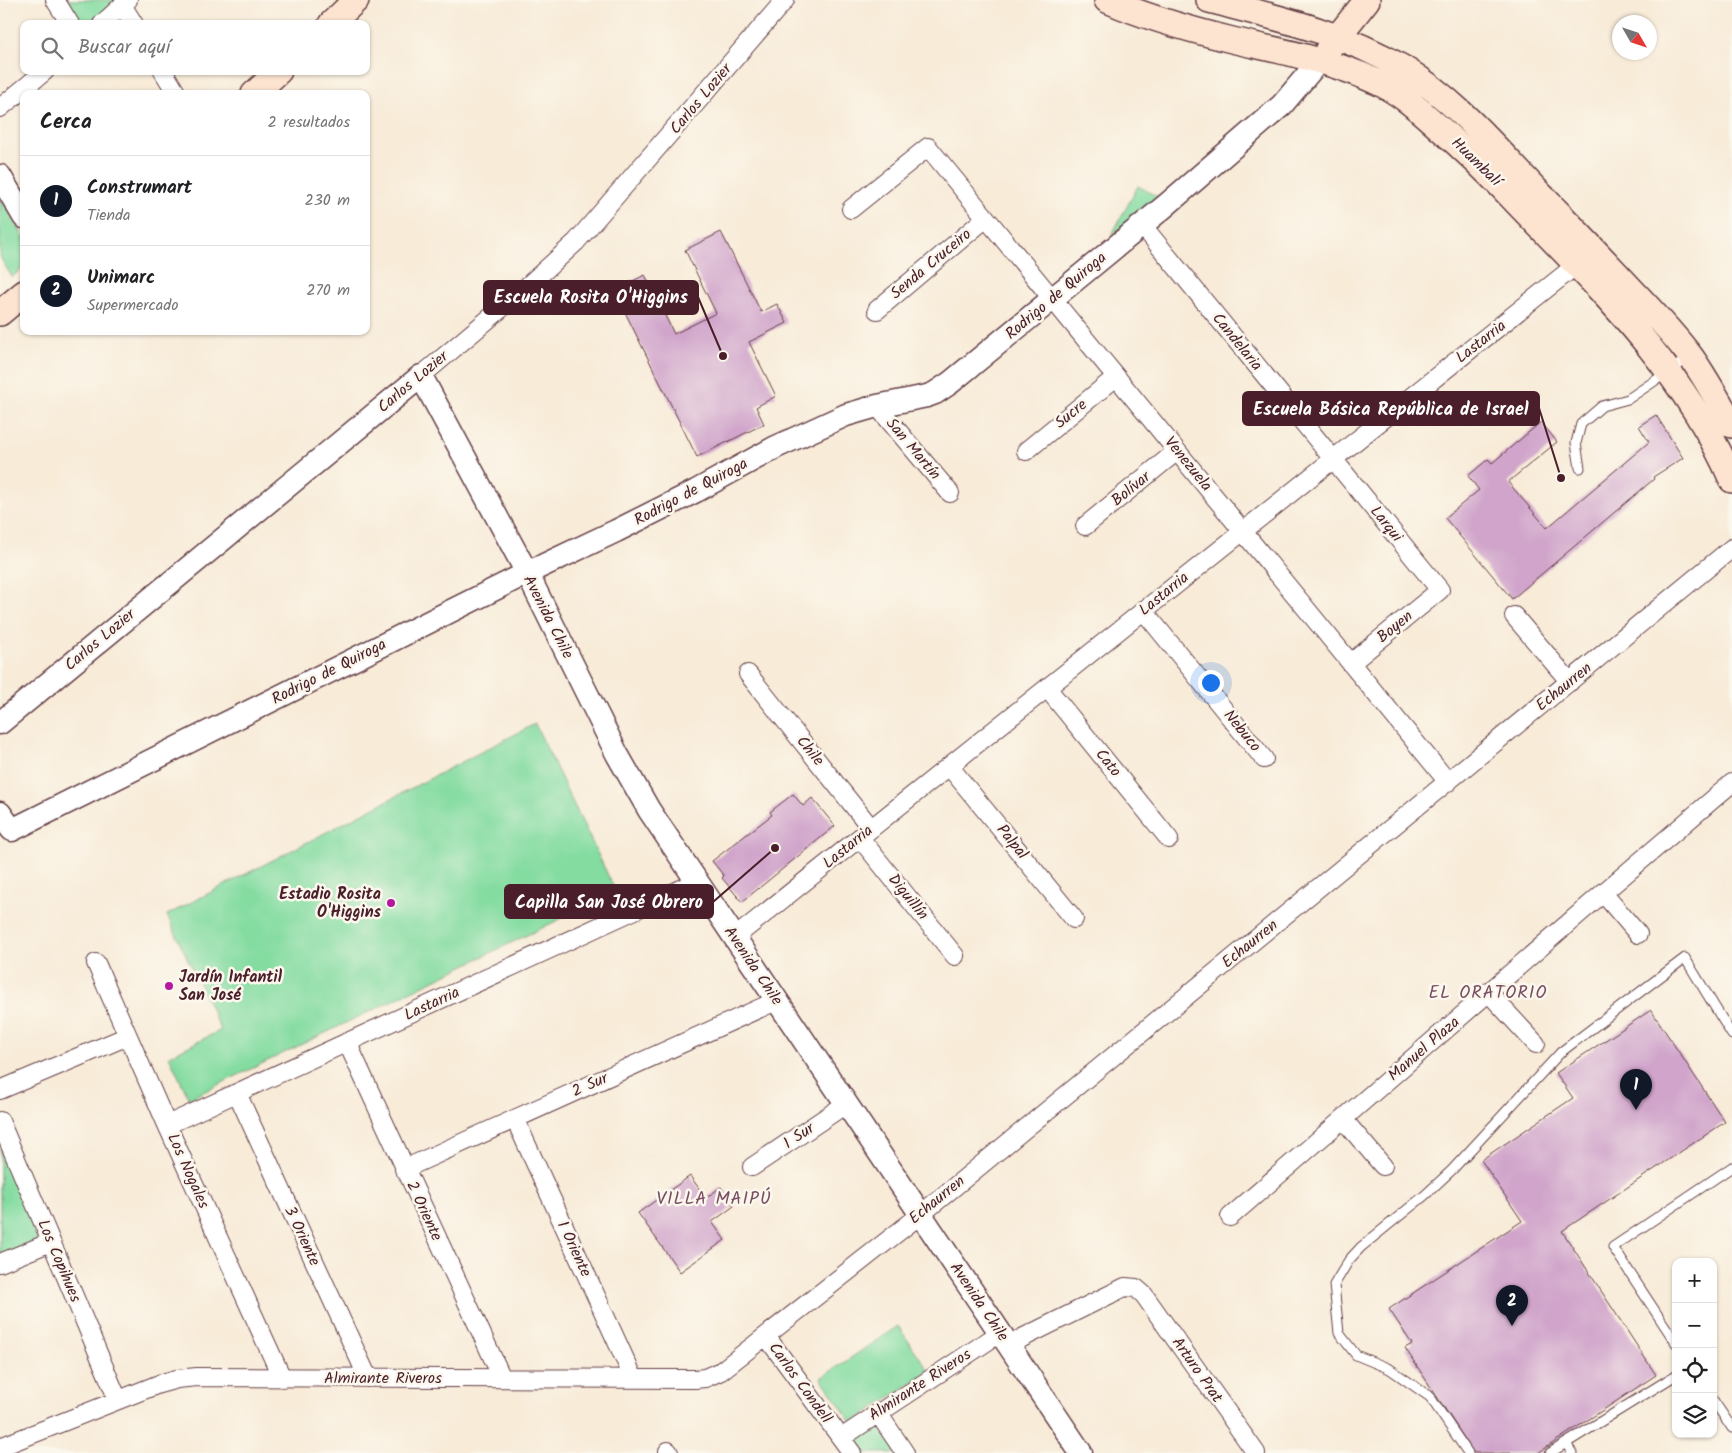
<!DOCTYPE html>
<html lang="es">
<meta charset="utf-8">
<style>
:root{--surface:#fff;--page:#f2f2f2;--text:#202124;--muted:#757577;--line:#e0e0e0;--accent:#111827}
body{margin:0;font-family:Kalam,sans-serif;background:var(--page);color:var(--text)}
.controls{position:absolute;right:15px;bottom:15px;display:grid;overflow:hidden;border-radius:10px;box-shadow:0 1px 4px #0004}
.controls button{width:45px;height:45px;display:grid;place-items:center;padding:0;border:0;border-bottom:1px solid var(--line);background:var(--surface);color:var(--text);font:25px sans-serif}
.compass{position:absolute;left:1612px;top:15px;width:45px;height:45px;border-radius:50%;background:var(--surface);box-shadow:0 1px 4px #0004;rotate:129deg}
.you{position:absolute;left:1210px;top:682px;width:18px;height:18px;margin:-12px;border:4px solid #fff;border-radius:50%;background:#1a73e8;box-shadow:0 0 0 8px #1a73e833}
.badge{display:grid;place-items:center;width:32px;height:32px;border-radius:50%;background:var(--accent);color:#fff;font-size:16px;font-weight:700}
.pin{position:absolute;translate:-50% -41px;filter:drop-shadow(0 1px 2px #0008)}
.pin::after{content:'';position:absolute;top:26px;width:18px;height:15px;background:inherit;clip-path:polygon(0 0,100% 0,50% 100%)}
.list{margin:0;padding:0;list-style:none}
h2{display:flex;justify-content:space-between;align-items:center;height:65px;margin:0;padding:0 20px;font-size:21px}
h2 small{font-size:16px;font-weight:400;color:var(--muted)}
.list li{display:grid;grid-template-columns:32px 1fr auto;gap:15px;align-items:center;box-sizing:border-box;height:90px;padding:0 20px;border-top:1px solid var(--line)}
.list b{display:block;font-size:19px;white-space:nowrap}
.list p{margin:0;font-size:16px;white-space:nowrap;color:var(--muted)}
.list em{font-size:16px;font-style:normal;color:var(--muted)}
.icon{flex:none;width:28px;height:28px;fill:none;stroke:currentColor;stroke-width:2;stroke-linecap:round;stroke-linejoin:round}
.map{position:relative;flex:none;width:1732px;height:1453px;overflow:hidden}
.search{position:absolute;background:var(--surface);box-shadow:0 1px 4px #0004;left:20px;top:20px;width:350px;height:55px;display:flex;align-items:center;gap:12px;box-sizing:border-box;padding:0 18px;border-radius:10px;color:var(--muted);font-size:19px}
.panel{position:absolute;background:var(--surface);box-shadow:0 1px 4px #0004;left:20px;top:90px;width:350px;height:245px;border-radius:10px}
.map>svg:first-child{display:block}
</style>
<div class="map">
<svg width="1732" height="1453" viewBox="0 0 1732 1453">
<rect width="100%" height="100%" fill="#fbf7ec"/>
<filter id="ink" filterUnits="userSpaceOnUse"><feTurbulence type="fractalNoise" baseFrequency=".02" numOctaves="2"/><feDisplacementMap in="SourceGraphic" scale="10" xChannelSelector="R" yChannelSelector="G"/><feConvolveMatrix kernelMatrix="1 2 1 2 8 2 1 2 1" color-interpolation-filters="sRGB"/></filter>
<filter id="wash" filterUnits="userSpaceOnUse"><feTurbulence type="fractalNoise" baseFrequency=".0096" numOctaves="4" result="noise"/><feDisplacementMap in="SourceGraphic" scale="20" xChannelSelector="R" yChannelSelector="G"/><feGaussianBlur stdDeviation="1.12" result="paint"/><feColorMatrix in="noise" values="0 0 0 0 0 0 0 0 0 0 0 0 0 0 0 0 0 1.4 0 .05"/><feComposite in="paint" operator="in"/></filter>
<g filter="url(#wash)">
<rect width="100%" height="100%" fill="#f8ebd8"/>
<path fill="#84dca1" stroke="#677e66" d="M68,0H116L90,24H83Z
M1138,186L1158,197L1111,236Z
M0,197L24,237V267L12,277L0,257Z
M535,724L616,892L189,1099L169,1056L221,1030L167,915Z
M0,1148L38,1240L0,1256Z
M898,1326L929,1371L852,1423L821,1378Z
M878,1425L897,1453H863L855,1442Z"/>
<g id="blocks">
<path fill="#d0a4cb" d="M721,232L761,312L777,304L787,323L749,342L776,396L756,407L764,424L697,457L614,290L645,275L674,334L716,313L685,250Z
M1656,415L1683,458L1653,477L1654,479L1512,599L1445,518L1479,490L1468,476L1488,459L1492,463L1541,422L1557,442L1508,482L1547,528L1649,442L1639,426Z
M793,794L803,806L812,798L835,826L742,902L722,878L724,876L712,861L772,815L770,812Z
M1651,1010L1725,1122L1562,1231L1656,1375L1538,1453H1474L1405,1348L1412,1344L1389,1309L1522,1221L1481,1160L1573,1098L1556,1073Z
M690,1176L706,1198L721,1187L734,1206L712,1222L725,1240L680,1272L638,1213Z"/>
</g>
</g>
<g filter="url(#ink)">
<use href="#blocks" fill-opacity="0" stroke="#643e45" stroke-width="1"/>
<g fill="none" stroke-linecap="round" stroke-linejoin="round">
<defs>
<path id="service" d="M1580,468L1576,443L1581,424L1602,406L1628,399L1690,357
M1676,1343L1613,1247L1732,1167
M1713,1400L1732,1428
M1566,1443L1572,1453
M1468,1453L1430,1397L1390,1369L1356,1355L1339,1333L1334,1285L1349,1260L1361,1247L1424,1196L1452,1170L1561,1052L1685,958L1732,1035
M1550,1453L1676,1375"/>
<path id="minor" d="M55,0L70,24
M122,5L134,24
M102,24L128,0
M163,71L177,94
M0,108L45,71
M851,209L928,147L1448,782
M1142,225L1440,590L1351,663
M877,310L986,218
M421,376L522,291L576,242L785,0
M877,406L950,493
M1026,451L1116,377
M1085,526L1177,451
M1143,610L1264,759
M1514,616L1570,682
M748,674L871,828
M1047,688L1169,839
M949,766L1074,919
M860,838L955,956
M1603,893L1638,934
M734,938L1585,258
M96,963L167,1125L282,1378
M1488,992L1536,1044
M347,1042L502,1378
M0,1090L128,1036
M237,1093L368,1378
M515,1119L634,1379
M1343,1119L1383,1166
M0,1121L118,1400
M167,1125L696,882
M752,1167L846,1104
M404,1169L776,1001
M1230,1217L1603,893L1732,783
M0,1263L51,1242
M766,1336L852,1453
M1008,1345L1125,1287L1136,1288L1144,1295L1256,1453
M878,1413L905,1453
M841,1438L1000,1333
M0,1447L159,1384L177,1379L197,1377L695,1379L705,1378L721,1371L920,1215L1732,548
M668,1451L669,1453"/>
<path id="tertiary" d="M0,176L24,217
M0,723L421,376L527,573L617,754L649,810L1081,1453
M0,813L12,830L527,573L616,531L696,491L776,447L846,415L877,406L927,396L935,393L950,383L1164,207L1282,105L1319,61"/>
<path id="secondary" d="M1107,0C1145,17 1188,29 1228,39C1278,51 1328,59 1375,81C1398,91 1416,107 1435,124C1464,149 1492,176 1518,204C1599,288 1685,371 1732,480
M1209,0C1274,17 1342,32 1401,67C1454,98 1495,147 1537,191C1569,223 1600,256 1631,289C1652,311 1673,333 1691,357C1706,378 1719,402 1732,425
M331,24L356,0
M1328,49L1367,0
M254,94L279,71
M0,313L24,293"/>
</defs>
<use href="#service" stroke="#643e45" stroke-width="11"/>
<use href="#minor" stroke="#643e45" stroke-width="20"/>
<use href="#tertiary" stroke="#643e45" stroke-width="25"/>
<use href="#secondary" stroke="#643e45" stroke-width="28"/>
<use href="#service" stroke="#fff" stroke-width="9"/>
<use href="#minor" stroke="#fff" stroke-width="18"/>
<use href="#tertiary" stroke="#fff" stroke-width="22"/>
<use href="#secondary" stroke="#fde4d0" stroke-width="25"/>
</g>
</g>
<g fill="#b5179e" stroke="#fbf7ec" stroke-width="2">
<circle cx="391" cy="903" r="5"/>
<circle cx="169" cy="986" r="5"/>
</g>
<g text-anchor="middle" dominant-baseline="central" stroke-width="5" stroke-linejoin="round" paint-order="stroke">
<g font-size="16" fill="#4a1f2b" stroke="#fbf7ec">
<text transform="translate(701 99) rotate(-50)">Carlos Lozier</text>
<text transform="translate(1476 162) rotate(44)">Huambalí</text>
<text transform="translate(931 264) rotate(-40)">Senda Cruceiro</text>
<text transform="translate(1056 296) rotate(-40)">Rodrigo de Quiroga</text>
<text transform="translate(1237 342) rotate(51)">Candelaria</text>
<text transform="translate(1481 342) rotate(-38)">Lastarria</text>
<text transform="translate(413 382) rotate(-40)">Carlos Lozier</text>
<text transform="translate(1071 414) rotate(-39)">Sucre</text>
<text transform="translate(913 449) rotate(50)">San Martín</text>
<text transform="translate(1188 464) rotate(51)">Venezuela</text>
<text transform="translate(1131 489) rotate(-39)">Bolívar</text>
<text transform="translate(691 492) rotate(-28)">Rodrigo de Quiroga</text>
<text transform="translate(1386 524) rotate(51)">Larqui</text>
<text transform="translate(1164 594) rotate(-39)">Lastarria</text>
<text transform="translate(548 617) rotate(63)">Avenida Chile</text>
<text transform="translate(1395 627) rotate(-39)">Boyen</text>
<text transform="translate(100 640) rotate(-40)">Carlos Lozier</text>
<text transform="translate(329 672) rotate(-27)">Rodrigo de Quiroga</text>
<text transform="translate(1564 687) rotate(-39)">Echaurren</text>
<text transform="translate(1242 731) rotate(51)">Nebuco</text>
<text transform="translate(810 751) rotate(51)">Chile</text>
<text transform="translate(1108 763) rotate(51)">Cato</text>
<text transform="translate(1012 842) rotate(51)">Palpal</text>
<text transform="translate(848 847) rotate(-39)">Lastarria</text>
<text transform="translate(908 897) rotate(51)">Diguillín</text>
<text transform="translate(1250 944) rotate(-39)">Echaurren</text>
<text transform="translate(753 966) rotate(56)">Avenida Chile</text>
<text transform="translate(432 1004) rotate(-25)">Lastarria</text>
<text transform="translate(1424 1049) rotate(-41)">Manuel Plaza</text>
<text transform="translate(590 1085) rotate(-24)">2 Sur</text>
<text transform="translate(799 1136) rotate(-34)">1 Sur</text>
<text transform="translate(188 1171) rotate(66)">Los Nogales</text>
<text transform="translate(937 1200) rotate(-39)">Echaurren</text>
<text transform="translate(424 1211) rotate(65)">2 Oriente</text>
<text transform="translate(302 1236) rotate(65)">3 Oriente</text>
<text transform="translate(574 1249) rotate(65)">1 Oriente</text>
<text transform="translate(59 1261) rotate(67)">Los Copihues</text>
<text transform="translate(979 1302) rotate(56)">Avenida Chile</text>
<text transform="translate(1197 1370) rotate(55)">Arturo Prat</text>
<text x="383" y="1378">Almirante Riveros</text>
<text transform="translate(800 1383) rotate(54)">Carlos Condell</text>
<text transform="translate(920 1385) rotate(-33)">Almirante Riveros</text>
</g>
<g font-size="16" font-weight="bold" fill="#4a1f2b" stroke="#fbf7ec" text-anchor="end">
<text x="381" y="894">Estadio Rosita<tspan x="381" dy="18">O'Higgins</tspan></text>
<text x="179" y="977" text-anchor="start">Jardín Infantil<tspan x="179" dy="18">San José</tspan></text>
</g>
<g font-size="18" letter-spacing="1" fill="#794e63" stroke="#fbf7ec">
<text x="1488" y="993">EL ORATORIO</text>
<text x="714" y="1199">VILLA MAIPÚ</text>
</g>
</g>
<path fill="none" stroke="#4a1f2b" stroke-width="2" d="M723 356L698 297M1561 478L1539 408M775 848L713 902"/>
<g fill="#4a1f2b" stroke="#fbf7ec" stroke-width="2">
<circle cx="723" cy="356" r="5"/>
<circle cx="1561" cy="478" r="5"/>
<circle cx="775" cy="848" r="5"/>
</g>
<g fill="#4a1f2b" stroke="#4a1f2b" stroke-width="2">
<rect x="484" y="281" width="214" height="33" rx="5"/>
<rect x="1243" y="392" width="296" height="33" rx="5"/>
<rect x="505" y="885" width="208" height="33" rx="5"/>
</g>
<g font-size="18" text-anchor="middle" font-weight="bold" fill="#fff">
<text x="591" y="303">Escuela Rosita O'Higgins</text>
<text x="1391" y="415">Escuela Básica República de Israel</text>
<text x="609" y="908">Capilla San José Obrero</text>
</g>
</svg>
<div class="controls">
<button>+</button>
<button>−</button>
<button><svg class="icon" aria-label="locate" viewBox="0 0 24 24"><circle cx="12" cy="12" r="6"/><path d="M12 2v4M12 18v4M2 12h4M18 12h4"/></svg></button>
<button><svg class="icon" aria-label="layers" viewBox="0 0 24 24"><path d="M12 4l9 5-9 5-9-5zM3 14l9 5 9-5"/></svg></button>
</div>
<svg class="compass" viewBox="-18 -18 36 36"><path d="M0-13l5 13h-10z" fill="#e53935"/><path d="M0 13l5-13h-10z" fill="#757577"/></svg>
<div class="you"></div>
<div class="pin badge" style="left:1636px;top:1110px">1</div>
<div class="pin badge" style="left:1512px;top:1326px">2</div>
<div class="search"><svg class="icon" aria-label="search" viewBox="0 0 24 24"><circle cx="10" cy="10" r="6"/><path d="M15 15l6 6"/></svg>Buscar aquí</div>
<section class="panel">
<h2>Cerca<small>2 resultados</small></h2>
<ul class="list">
<li><span class="badge">1</span><div><b>Construmart</b><p>Tienda</p></div><em>230 m</em></li>
<li><span class="badge">2</span><div><b>Unimarc</b><p>Supermercado</p></div><em>270 m</em></li>
</ul>
</section>
</div>
